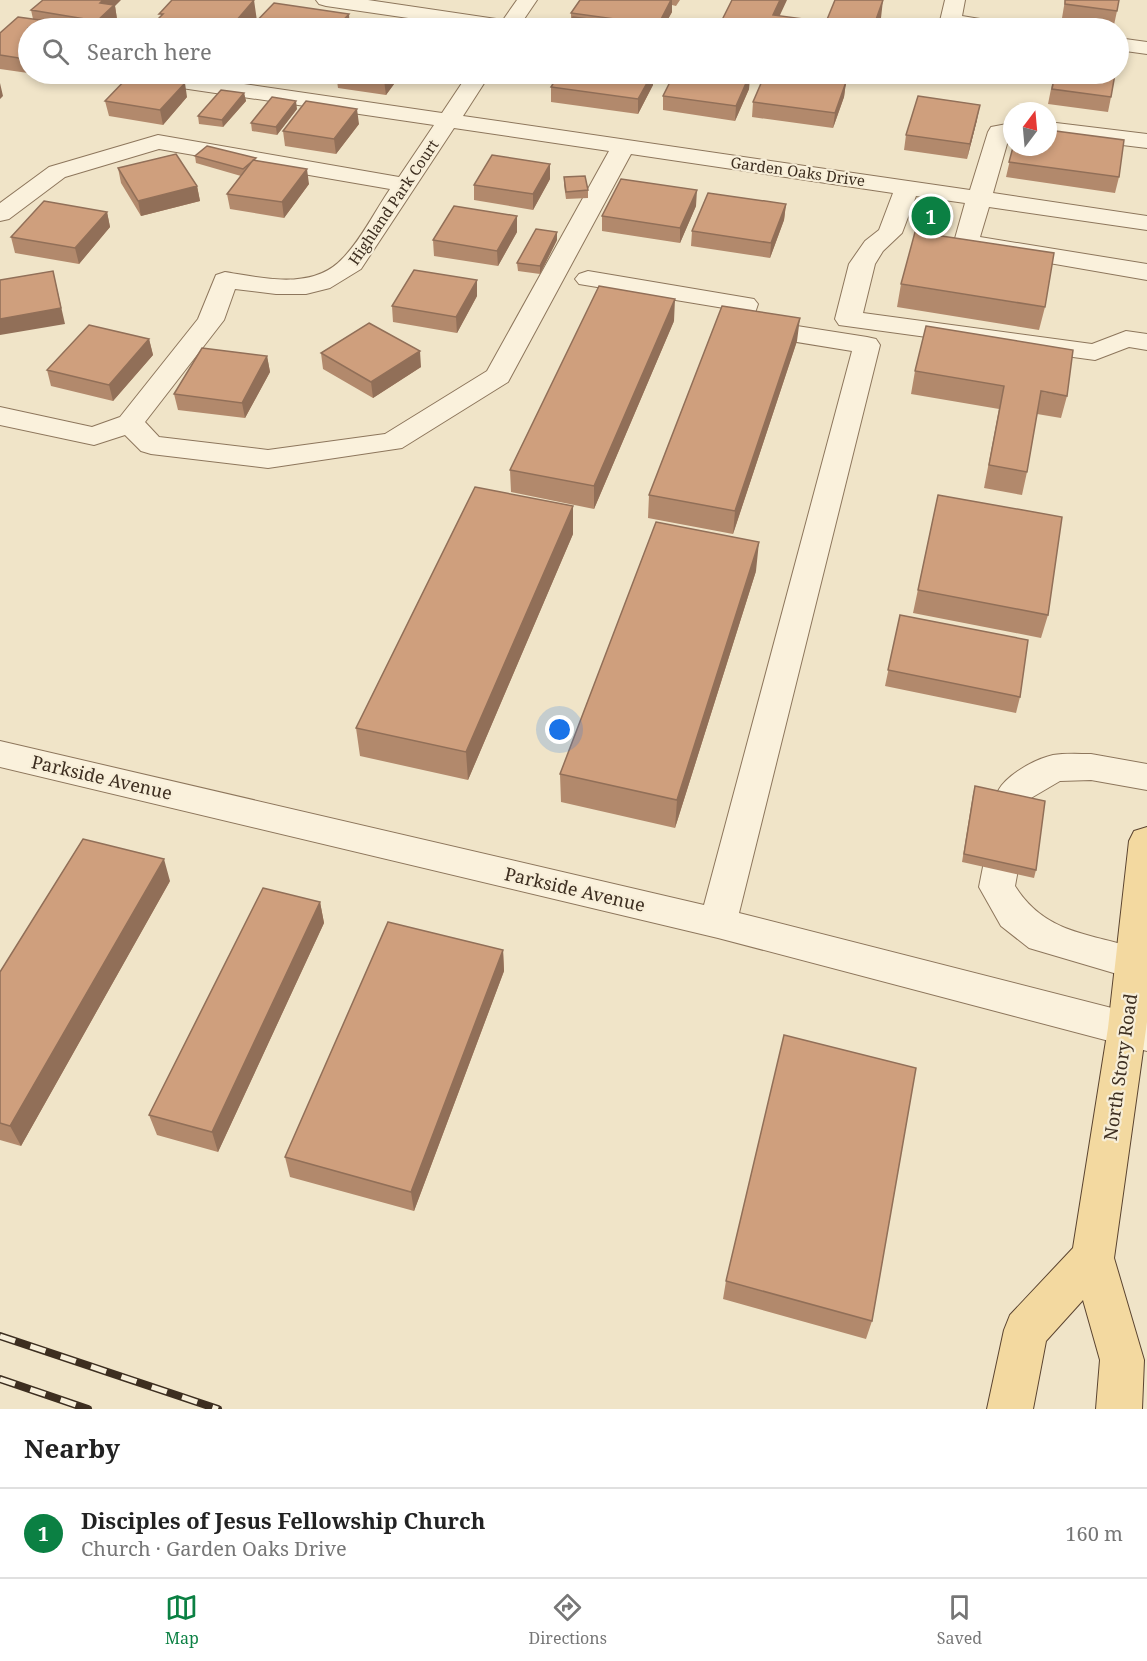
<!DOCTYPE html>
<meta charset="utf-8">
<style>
:root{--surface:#fff;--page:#f2f2f2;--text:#222;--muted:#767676;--line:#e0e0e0;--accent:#0b8043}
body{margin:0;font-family:"Noto Serif",serif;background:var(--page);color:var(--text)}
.compass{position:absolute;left:1003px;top:102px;width:54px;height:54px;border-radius:50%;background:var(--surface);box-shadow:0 3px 9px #0003;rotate:16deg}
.you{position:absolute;left:560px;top:730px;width:21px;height:21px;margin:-15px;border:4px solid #fff;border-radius:50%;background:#1a73e8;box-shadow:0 0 0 9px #1a73e833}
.badge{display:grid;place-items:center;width:39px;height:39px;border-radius:50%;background:var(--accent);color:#fff;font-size:20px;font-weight:700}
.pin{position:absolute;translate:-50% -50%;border:3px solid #fff;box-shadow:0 2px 6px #0006}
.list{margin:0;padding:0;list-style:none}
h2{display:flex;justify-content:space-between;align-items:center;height:78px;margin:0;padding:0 24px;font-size:26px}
h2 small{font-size:20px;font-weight:400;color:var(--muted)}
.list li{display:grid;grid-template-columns:39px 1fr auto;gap:18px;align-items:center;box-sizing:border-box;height:90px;padding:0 24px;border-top:2px solid var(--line)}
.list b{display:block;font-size:22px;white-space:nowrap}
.list p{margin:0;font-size:20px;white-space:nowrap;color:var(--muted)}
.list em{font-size:20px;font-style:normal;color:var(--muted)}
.icon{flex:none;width:33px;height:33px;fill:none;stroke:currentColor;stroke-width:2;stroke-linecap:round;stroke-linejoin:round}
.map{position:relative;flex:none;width:1147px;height:1409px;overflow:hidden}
.search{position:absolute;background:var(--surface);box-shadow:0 3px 9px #0003;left:18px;right:18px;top:18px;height:66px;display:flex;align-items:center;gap:15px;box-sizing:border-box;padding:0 21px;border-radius:33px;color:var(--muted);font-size:22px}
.sheet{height:168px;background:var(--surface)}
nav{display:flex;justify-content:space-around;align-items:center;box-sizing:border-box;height:84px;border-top:2px solid var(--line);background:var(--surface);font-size:16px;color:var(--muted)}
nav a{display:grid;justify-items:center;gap:3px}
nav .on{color:var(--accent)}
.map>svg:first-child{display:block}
</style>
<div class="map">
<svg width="1147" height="1409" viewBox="0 0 1147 1409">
<rect width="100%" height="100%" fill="#f0e4c8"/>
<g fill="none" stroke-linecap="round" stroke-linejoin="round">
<defs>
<path id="minor" d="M316,0H368L503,20L517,0H537L518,28H477L326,6L319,4Z
M945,0H965L962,16L1010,24L1014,28H959L943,25L940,21Z
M1118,38L1147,42V54L1118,50Z
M123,74H175L442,113L468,74H490L463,116L970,190L988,132L991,127L1012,123V137H1009L993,193L1147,216V230L989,207L980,237L1147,264V280L957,247L954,242L965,203L916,196L902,233L883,251L875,264L863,313L1092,344L1126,331L1147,334V350L1129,347L1095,360L839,325L835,319L849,264L865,241L879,230L893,193L631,154L508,382L402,448L268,468L151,454L141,451L125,435L94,445L0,425V407L92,427L120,417L198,319L216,275L225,272C263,278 313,291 343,258C361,240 375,211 390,189L159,149L65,177L9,219L0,221V203L49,167L158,135L399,177L434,125L134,81L126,79ZM454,128L609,151L487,371L385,434L268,450L159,437L145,422L224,320L235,289L276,294H306L330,288L361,269Z
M1048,122L1147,134V148L1048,136Z
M588,271L754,299L758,304L753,319L867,337L876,339L880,345L739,913L1147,1017V1051L718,938L0,767V741L704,905L852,351L729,331L725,325L730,309L579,284L575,279L579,274Z
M1091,754L1147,764V790L1091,780L1060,781L1031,798L1015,886C1047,937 1095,933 1147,952V974L1134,979L1029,948L1001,926L979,887L998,791C1006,775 1035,759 1053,755C1065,753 1079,754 1091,754Z"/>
<path id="major" d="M1147,827V1022L1114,1258L1144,1360L1142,1409H1096L1100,1360L1083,1300L1046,1341L1033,1409H987L1004,1330L1010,1315L1073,1248L1108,1028L1129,841L1134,831Z"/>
</defs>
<use href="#minor" stroke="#8d765c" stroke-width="2"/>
<use href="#major" stroke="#5b4430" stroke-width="2"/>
<use href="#minor" fill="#faf1dc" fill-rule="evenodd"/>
<use href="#major" fill="#f3d9a0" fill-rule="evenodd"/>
<defs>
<path id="rail" d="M0,1336L218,1409
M0,1379L88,1409"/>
</defs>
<use href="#rail" stroke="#3d2e20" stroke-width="8"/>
<use href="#rail" stroke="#f7eed8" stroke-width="5" stroke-dasharray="16" stroke-linecap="butt"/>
</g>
<path fill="#b2896c" d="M580,0H680L676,6L672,5V12L663,28H566L571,19V13Z
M1065,0L1117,11L1114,25L1062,18Z
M115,6L117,19L108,28H28V73L0,69V33L33,19L31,10Z
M254,74H320L313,83Z
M336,74H424L417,82L397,80L386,95L338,88Z
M559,74H653V85L638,114L551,102V87Z
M750,74L749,89L735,121L663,110V96Z
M1054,74H1115L1111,97L1108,112L1048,104Z
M846,82L844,97L833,128L752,117L753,102Z
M244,93L246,101L223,127L199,124L198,116Z
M187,97L163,125L109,116L105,101Z
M297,109L277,135L252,131L251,123Z
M977,120L967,159L904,150L906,135Z
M359,124L336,154L285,146L283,131Z
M1013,147L1119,177L1115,193L1006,177Z
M195,156L256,161L309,184L284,218L230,209L227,194L241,176L196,163Z
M118,168L197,186L200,201L141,216L121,183Z
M564,177L588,190V198L566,199L564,185Z
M550,179L533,210L474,200V185Z
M786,204L784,220L770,258L691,246L692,231Z
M696,206L680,243L602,231V216Z
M107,212L110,227L79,264L15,253L11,237Z
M517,232L498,266L434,256L433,240Z
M557,240L540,274L518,271L517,263Z
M901,284L1045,307L1039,330L897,307Z
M477,296L457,333L393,322L392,306Z
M674,321L594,509L511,492L510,470Z
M149,339L153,355L113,401L51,386L47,370Z
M797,341L733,534L648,518L649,495Z
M321,353L421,367L373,398L323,369Z
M267,356L270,372L245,418L178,410L174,394Z
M915,371L1067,396L1061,418L1037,414L1027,472L1022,495L984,488L999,409L911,394Z
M938,495L1048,615L1041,638L913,613Z
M573,506V534L468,780L360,756L356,728Z
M756,571L675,828L561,802L560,774Z
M900,615L1020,697L1016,713L885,686Z
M975,786L1036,870L1034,878L962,862L973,794Z
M170,881L21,1146L0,1140V972Z
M320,902L324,923L218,1152L157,1135L149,1115Z
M503,950L504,971L414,1211L290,1177L285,1157Z
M726,1281L872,1321L866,1339L723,1299Z"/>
<path fill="#916f58" d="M103,0H121L115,6L117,19L108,28H99L97,21L100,3Z
M254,0L257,21L250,28H230Z
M671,0H672V12L663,28H658V25Z
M780,0H787L774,28L773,15Z
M883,0L881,18L877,28H873Z
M349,14L350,28H336Z
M62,23L64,28H57Z
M28,56V71L25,59Z
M311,74H320L313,83Z
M389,74H396L397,80L386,95L384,80Z
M417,74H424L417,82Z
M652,74H653V85L638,114V99Z
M750,74L749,89L735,121L736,106Z
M846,82L844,97L833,128L835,113Z
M0,83L3,96L0,99Z
M185,83L187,97L163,125L160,110Z
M244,93L246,101L223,127L222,120Z
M296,101L297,109L277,135L276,127Z
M980,105L977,120L967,159L970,144Z
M357,109L359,124L336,154L334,139Z
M550,164V179L533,210V194Z
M307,169L309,184L284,218L282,202Z
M197,186L200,201L141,216L138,201Z
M697,190L696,206L680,243V228Z
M786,204L784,220L770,258L771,243Z
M107,212L110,227L79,264L75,248Z
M517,216V232L498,266L497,251Z
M557,232V240L540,274V266Z
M53,271L65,324L0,335V319Z
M477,280V296L457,333L456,317Z
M675,299L674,321L594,509V486Z
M800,318L797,341L733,534L735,511Z
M149,339L153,355L113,401L109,385Z
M420,351L421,367L373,398L371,382Z
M267,356L270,372L245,418L242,403Z
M573,506V534L468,780L466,752Z
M759,542L756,571L675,828L677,800Z
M164,859L170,881L21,1146L10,1126Z
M320,902L324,923L218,1152L212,1132Z
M503,950L504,971L414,1211L411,1192Z"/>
<path fill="#cf9f7d" stroke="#916f58" stroke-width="1.5" d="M43,0H103L100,3L114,5L97,21L31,10Z
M172,0H254L230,28H234H149L163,14H159Z
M580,0H671L658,25L571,13Z
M732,0H780L773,15L826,22L835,0H883L873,28H718Z
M1065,0H1119L1117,11L1065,4Z
M274,3L349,14L336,28H250Z
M18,17L62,23L57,28H28V56L25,59L0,55V33Z
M573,17L656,28H566Z
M383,27L397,28H381Z
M337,74H389L384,80Z
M559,74H652L638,99L551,87Z
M674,74H750L736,106L663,96Z
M765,74H786L846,82L835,113L753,102Z
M1055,74H1115L1111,97L1052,89Z
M130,75L185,83L160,110L105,101Z
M221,90L244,93L222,120L198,116Z
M918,96L980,105L970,144L906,135Z
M272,97L296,101L276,127L251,123Z
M306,101L357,109L334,139L283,131Z
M1048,130L1124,140L1119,177L1009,162L1013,147H1048Z
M207,146L256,158L243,169L195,156Z
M176,154L197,186L138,201L118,168Z
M492,155L550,164L533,194L474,185Z
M253,160L307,169L282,202L227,194Z
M585,176L588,190L566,192L564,177Z
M621,179L697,190L680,228L602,216Z
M708,193L786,204L771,243L692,231Z
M44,201L107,212L75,248L11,237Z
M454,206L517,216L497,251L433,240Z
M536,229L557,232L540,266L517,263Z
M915,232L1054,253L1045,307L901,284Z
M414,270L477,280L456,317L392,306Z
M53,271L61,308L0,319V280Z
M599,286L675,299L594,486L510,470Z
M722,306L800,318L735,511L649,495Z
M369,323L420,351L371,382L321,353Z
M89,325L149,339L109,385L47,370Z
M926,326L1073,350L1067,396L1041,391L1027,472L989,465L1004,386L915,371Z
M202,348L267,356L242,403L174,394Z
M475,487L573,506L466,752L356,728Z
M938,495L1062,517L1048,615L918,590Z
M656,522L759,542L677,800L560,774Z
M900,615L1028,640L1020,697L888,670Z
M975,786L1045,801L1036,870L964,854Z
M83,839L164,859L10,1126L0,1123V972Z
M263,888L320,902L212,1132L149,1115Z
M388,922L503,950L411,1192L285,1157Z
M784,1035L916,1068L872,1321L726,1281Z"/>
<g text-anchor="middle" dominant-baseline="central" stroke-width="4.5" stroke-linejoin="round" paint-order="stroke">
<g font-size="15" fill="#3d2e20" stroke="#f7eed8">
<text transform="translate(798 171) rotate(8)">Garden Oaks Drive</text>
<text transform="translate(393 202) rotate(-56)">Highland Park Court</text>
</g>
<g font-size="18" fill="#3d2e20" stroke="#f7eed8">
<text transform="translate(102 777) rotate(13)">Parkside Avenue</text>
<text transform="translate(575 889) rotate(13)">Parkside Avenue</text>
<text transform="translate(1120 1067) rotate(-82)">North Story Road</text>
</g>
</g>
</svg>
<svg class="compass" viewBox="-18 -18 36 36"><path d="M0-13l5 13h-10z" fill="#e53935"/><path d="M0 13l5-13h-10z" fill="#767676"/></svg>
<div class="you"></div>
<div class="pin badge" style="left:931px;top:216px">1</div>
<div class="search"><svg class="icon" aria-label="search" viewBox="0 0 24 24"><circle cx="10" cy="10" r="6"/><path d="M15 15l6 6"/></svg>Search here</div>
</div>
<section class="sheet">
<h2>Nearby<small></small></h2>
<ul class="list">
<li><span class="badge">1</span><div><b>Disciples of Jesus Fellowship Church</b><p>Church · Garden Oaks Drive</p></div><em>160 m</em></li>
</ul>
</section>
<nav>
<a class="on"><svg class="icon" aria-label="map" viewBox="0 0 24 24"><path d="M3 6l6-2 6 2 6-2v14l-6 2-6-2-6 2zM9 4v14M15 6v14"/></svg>Map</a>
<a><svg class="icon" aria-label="directions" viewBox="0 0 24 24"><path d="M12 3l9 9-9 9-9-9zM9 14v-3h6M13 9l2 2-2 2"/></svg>Directions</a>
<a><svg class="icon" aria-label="saved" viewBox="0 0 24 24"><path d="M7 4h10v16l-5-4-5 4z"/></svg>Saved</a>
</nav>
